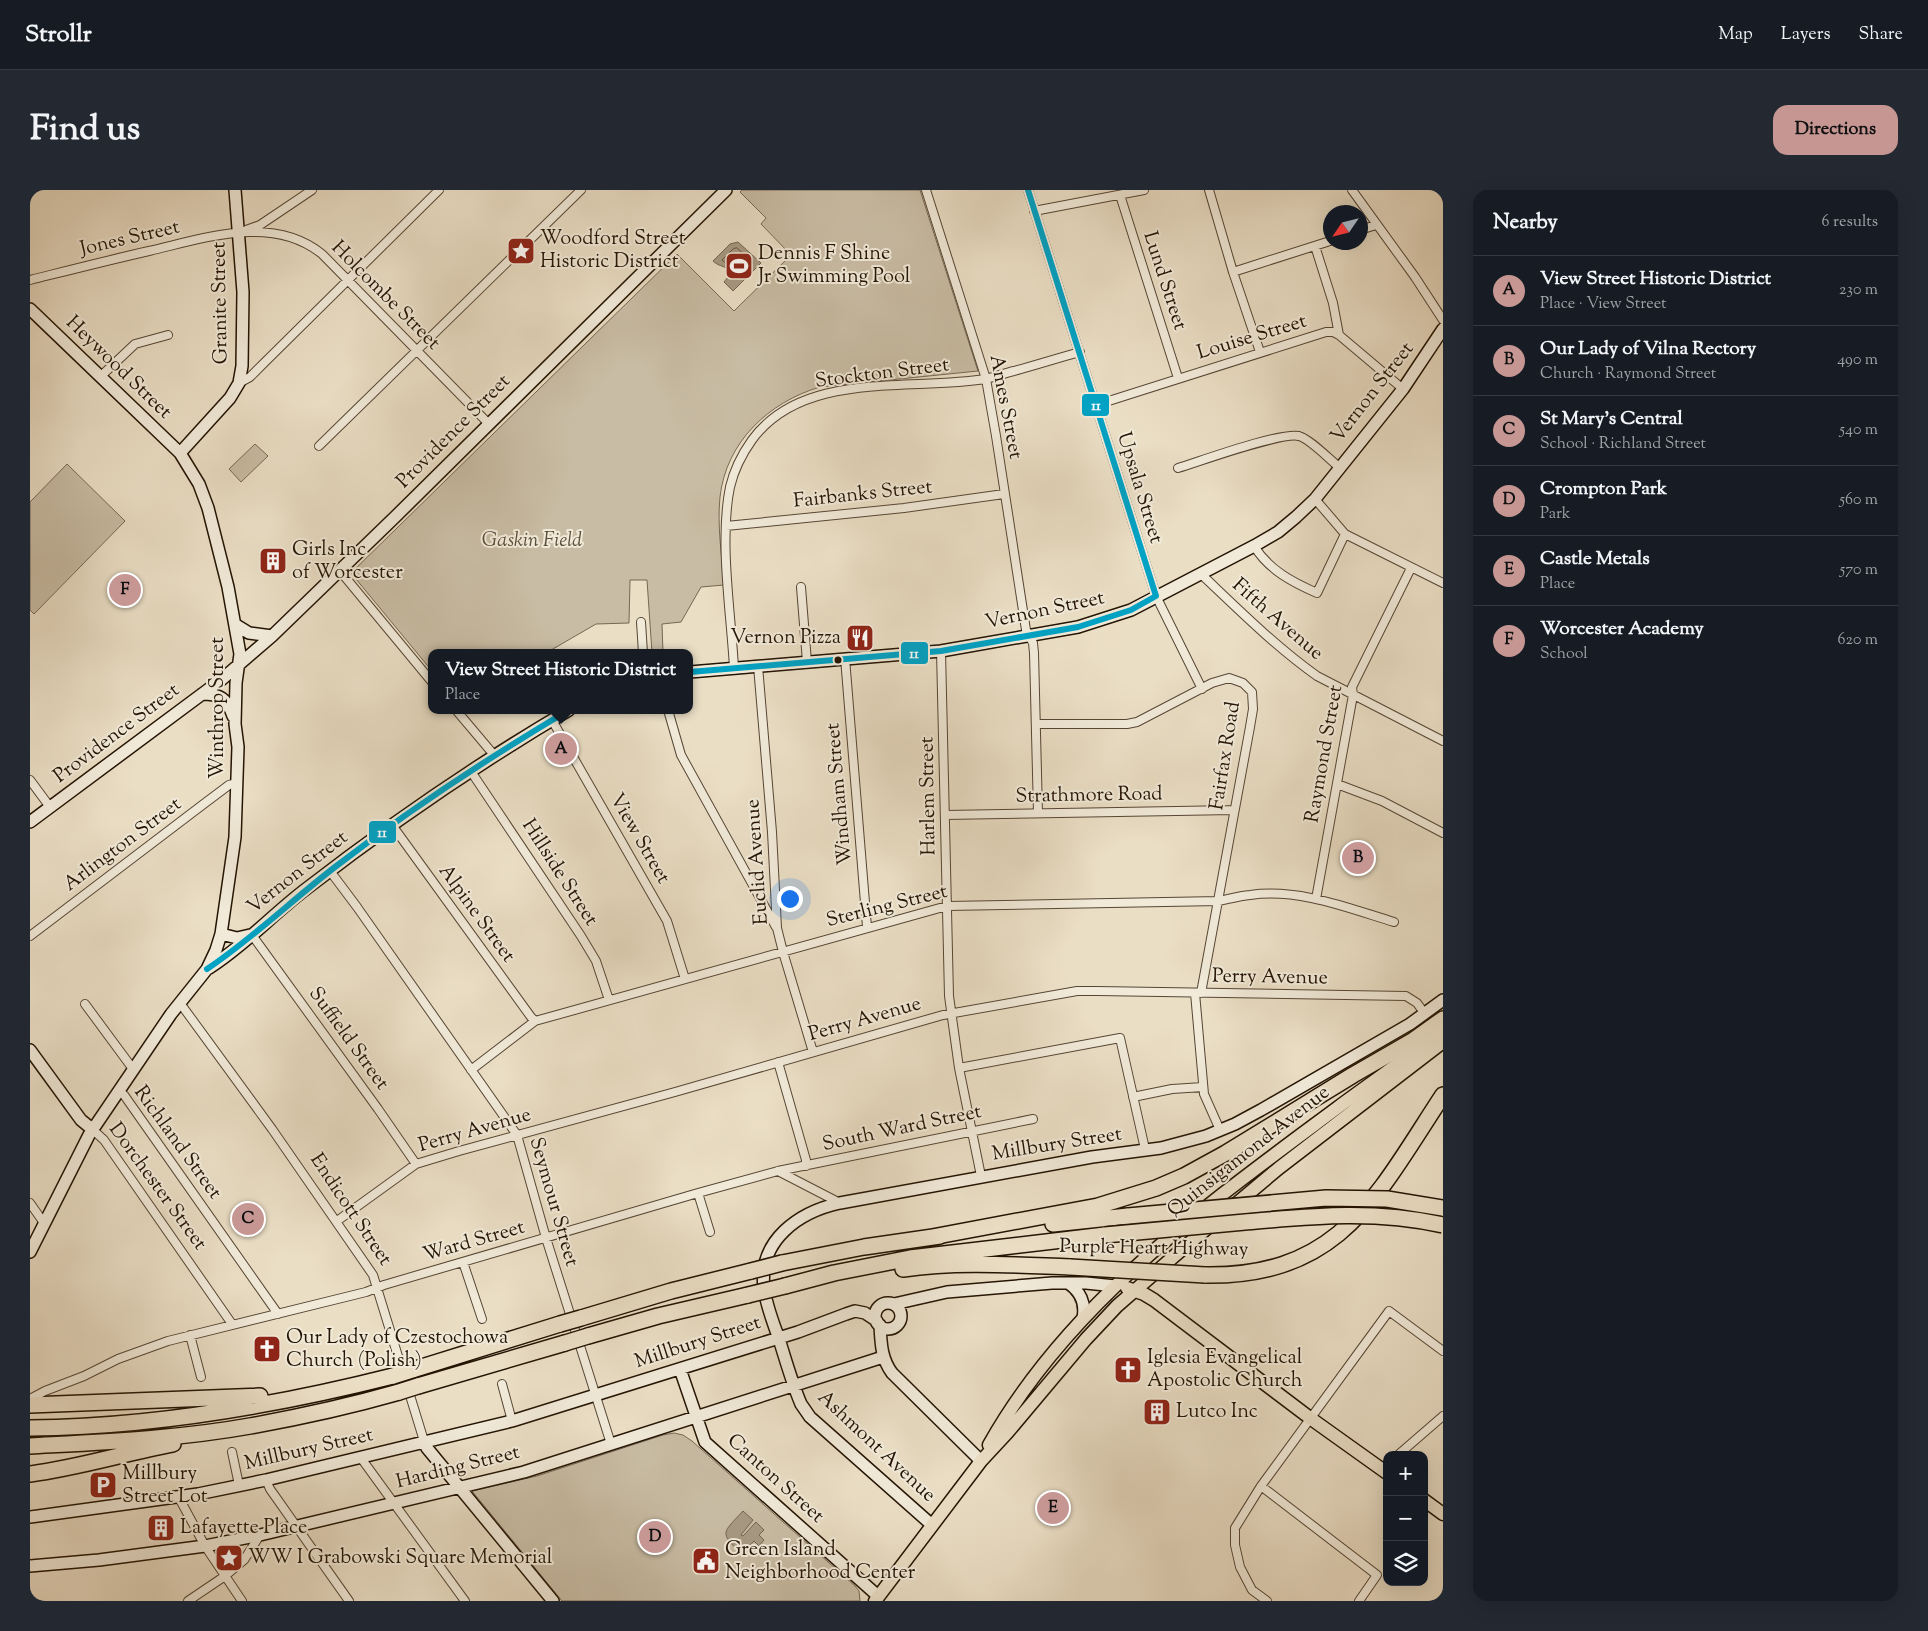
<!DOCTYPE html>
<meta charset="utf-8">
<style>
:root{--surface:#171b24;--page:#242831;--text:#f1f3f6;--muted:#9ea1a6;--line:#363941;--accent:#c59692}
body{margin:0;font-family:"Sorts Mill Goudy",serif;background:var(--page);color:var(--text)}
.controls{position:absolute;right:15px;bottom:15px;display:grid;overflow:hidden;border-radius:10px;box-shadow:0 5px 20px #0002}
.controls button{width:45px;height:45px;display:grid;place-items:center;padding:0;border:0;border-bottom:1px solid var(--line);background:var(--surface);color:var(--text);font:25px sans-serif}
.compass{position:absolute;left:1293px;top:15px;width:45px;height:45px;border-radius:50%;background:var(--surface);box-shadow:0 5px 20px #0002;rotate:235deg}
.you{position:absolute;left:759px;top:708px;width:18px;height:18px;margin:-12px;border:4px solid #fff;border-radius:50%;background:#1a73e8;box-shadow:0 0 0 8px #1a73e833}
.badge{display:grid;place-items:center;width:32px;height:32px;border-radius:50%;background:var(--accent);color:#111;font-size:16px;font-weight:700}
.pin{position:absolute;translate:-50% -50%;border:2px solid #fff;box-shadow:0 1px 5px #0006}
.popup{position:absolute;left:398px;top:459px;width:265px;height:65px;box-sizing:border-box;display:grid;place-content:center;border-radius:10px;background:var(--surface);filter:drop-shadow(0 1px 4px #0005);font-size:16px;white-space:nowrap;color:var(--muted)}
.popup b{font-size:19px;color:var(--text)}
.popup::after{content:'';position:absolute;left:50%;top:100%;margin-left:-10px;border:10px solid transparent;border-top-color:var(--surface)}
.list{margin:0;padding:0;list-style:none}
h2{display:flex;justify-content:space-between;align-items:center;height:65px;margin:0;padding:0 20px;font-size:21px}
h2 small{font-size:16px;font-weight:400;color:var(--muted)}
.list li{display:grid;grid-template-columns:32px 1fr auto;gap:15px;align-items:center;box-sizing:border-box;height:70px;padding:0 20px;border-top:1px solid var(--line)}
.list b{display:block;font-size:19px;white-space:nowrap}
.list p{margin:0;font-size:16px;white-space:nowrap;color:var(--muted)}
.list em{font-size:16px;font-style:normal;color:var(--muted)}
.icon{flex:none;width:28px;height:28px;fill:none;stroke:currentColor;stroke-width:2;stroke-linecap:round;stroke-linejoin:round}
.map{position:relative;flex:none;width:1413px;height:1411px;overflow:hidden;border-radius:15px}
header{display:flex;align-items:center;gap:30px;box-sizing:border-box;height:70px;padding:0 25px;background:var(--surface);border-bottom:1px solid var(--line)}
header strong{font-size:24px}
nav{display:flex;gap:28px;margin-inline-start:auto;font-size:18px}
.intro{display:flex;align-items:center;justify-content:space-between;box-sizing:border-box;height:120px;padding:0 30px}
h1{margin:0;font-size:35px}
.button{padding:12px 22px;border-radius:15px;background:var(--accent);color:#111;font-size:18px;font-weight:700}
main{display:flex;gap:30px;padding:0 30px}
aside{flex:1;background:var(--surface);border-radius:15px;box-shadow:0 5px 20px #0002}
.map>svg:first-child{display:block}
</style>
<header>
<strong>Strollr</strong>
<nav><a>Map</a><a>Layers</a><a>Share</a></nav>
</header>
<div class="intro"><h1>Find us</h1><a class="button">Directions</a></div>
<main>
<div class="map">
<svg width="1413" height="1411" viewBox="0 0 1413 1411">
<rect width="100%" height="100%" fill="#eadec5"/>
<filter id="stains"><feTurbulence type="fractalNoise" baseFrequency=".004" numOctaves="4"/><feColorMatrix values="0 0 0 0 .2 0 0 0 0 .09 0 0 0 0 .02 0 0 0 .5 -.17"/></filter>
<radialGradient id="worn" r=".72"><stop offset=".6" stop-color="#630" stop-opacity="0"/><stop offset="1" stop-color="#630" stop-opacity=".3"/></radialGradient>
<path fill="#c8bca4" stroke="#766854" d="M712,0H890L948,181L790,197C739,212 696,252 690,307C687,336 692,366 694,395L671,397L651,432L632,434L633,463H622L617,390H600L599,433L566,434L516,463H402V481L321,383L647,64L704,121L761,65L731,34L736,28L710,2Z
M225,254L238,266L211,292L199,279Z
M37,274L95,331L4,424L0,420V312Z
M644,1243L653,1245L662,1251L825,1396L829,1401L830,1411H532L442,1301L507,1286L633,1245Z"/>
<path fill="#a79983" stroke="#736450" d="M708,52L731,73L703,101L694,92L702,82C697,76 689,77 683,71L700,54Z
M713,1321L723,1330L711,1345L713,1346L726,1332L734,1340L729,1345L734,1350L729,1356L724,1351L712,1364C688,1342 693,1343 713,1321Z"/>
<g fill="none" stroke-linecap="round" stroke-linejoin="round">
<path stroke="#665643" stroke-width="1" d="M707,58L723,73L710,86L707,85C706,72 698,76 692,70L703,59Z"/>
<defs>
<path id="street" d="M896,0L956,189L966,246L996,440L1003,453L1004,463L1008,623
M998,0L1126,406L1172,499
M1179,0L1203,82L1230,162
M1322,0L1385,87L1413,130
M1090,5L1148,188
M1004,21L1114,0
M216,40L230,35L282,0
M1330,40L1346,35
M1285,56L1303,113L1309,145
M1203,82L1300,51
M0,90C40,80 79,70 119,61C175,48 243,24 292,64L458,233
M70,187L105,154L138,145
M209,193L220,187L234,173L409,0
M1066,215L1296,142H1303L1309,145L1373,199
M289,256L551,0
M1148,278C1171,271 1250,242 1269,246C1280,249 1299,269 1309,277
M1285,309L1315,344L1413,393
M696,336L874,318L974,304
M1224,356C1239,380 1262,392 1287,403L1315,344
M310,381L402,492
M1171,384C1208,419 1245,456 1287,486L1413,551
M771,397L777,472
M611,432L613,463
M911,461L919,806L929,878L951,986
M815,468L837,737
M728,476L742,642L747,738L753,762L783,862
M704,478C701,422 689,351 700,297C704,280 712,264 722,250C773,180 880,201 955,189C965,187 975,183 984,181C1006,175 1028,168 1050,162
M426,520L464,565
M638,520L651,565L746,737
M522,530L637,731L655,789
M1006,534H1097L1107,532L1182,493L1199,488L1213,493L1222,502L1223,519L1220,537L1171,803
M440,580L551,746L566,771L579,810
M0,590L20,617
M1307,594L1352,611L1413,643
M915,625L1204,620
M362,635L501,827L505,831
M300,681L327,717L487,945L516,1048L581,1254
M1286,709L1323,505L1322,497L1381,378
M222,745L348,919L386,974
M0,746L175,613L199,595L207,593
M1165,803L1174,904L1190,940
M150,813L242,939L343,1085L394,1251
M55,814L103,879
M748,872L776,970V976
M929,878L1090,848L1115,959
M441,880L505,831L917,716L1189,711C1199,709 1209,706 1220,705C1269,698 1318,718 1364,732
M88,900L94,905L248,1124
M1103,907L1142,899L1173,897
M62,939L74,950L202,1134
M748,981L810,1013
M668,1003L680,1042
M0,1013L14,1033
M307,1031L386,974L429,961L645,902L913,825L1047,801H1067L1376,806L1387,813L1395,824
M433,1072L452,1129
M160,1145L171,1187
M472,1194L482,1231
M0,1209L15,1201L54,1186L88,1169L138,1151L336,1102L354,1095L668,1003L748,981L1003,929
M202,1262L209,1295
M1368,1265L1413,1226
M331,1268L435,1411
M236,1290L240,1299L319,1411
M1231,1296L1347,1385L1329,1411
M148,1306L175,1356L212,1411
M158,1411L195,1386L214,1370L230,1345
M1237,1411L1222,1400L1210,1377L1205,1355V1338L1231,1296L1359,1121L1413,1161"/>
<path id="secondary" d="M0,119L150,263L169,294L178,318L198,397L210,464L206,493L205,534L208,557L205,647L191,744L186,760L177,779L141,824L59,945L0,1062
M150,263L200,208L209,193L212,176L213,102L205,0
M206,435L219,443L242,446
M660,482L911,461L1048,437L1101,420L1224,356L1248,342L1266,327L1285,309L1373,199L1413,139
M172,504C190,504 197,508 203,526
M0,632L191,490L242,446L365,327L696,0
M191,744L207,748L220,745
M179,778C214,756 243,724 276,699C360,634 447,574 539,520
M0,860L51,930L62,939
M1038,1093C1050,1101 1056,1113 1053,1128
M845 1126a13 13 0 1 1 26 0a13 13 0 1 1-26 0Z
M864,1114L917,1102L1022,1093H1056L1085,1096
M850,1135C851,1153 851,1168 862,1183L951,1271
M650,1179L675,1252L848,1406
M394,1251L397,1258L523,1411
M0,1327L168,1304L236,1290L482,1231L768,1142L816,1124L825,1121L835,1123L847,1131
M902,1335L780,1227L771,1214C762,1193 756,1171 749,1149C743,1132 736,1115 734,1098C728,1050 769,1022 810,1013L1062,967L1131,958L1176,946L1205,934L1231,920L1380,834L1413,810
M0,1376L69,1370L175,1356L230,1345L494,1282L853,1167"/>
<path id="primary" d="M1097,1098L1114,1104L1124,1110L1280,1228L1357,1283
M959,1255C1039,1112 1178,1014 1307,918C1342,892 1380,867 1413,838
M1394,1310L1413,1324
M845,1411L951,1271L977,1243L1056,1149L1087,1116L1157,1055L1249,978L1413,852"/>
<path id="highway" d="M1023,1034L1098,1026
M902,1047L1068,1016L1126,998L1154,986L1196,963L1323,885L1382,851L1413,829
M752,1073L834,1057L910,1046
M873,1079C928,1071 984,1075 1040,1077
M1175,1085C1311,1087 1347,1005 1413,905
M755,1096L804,1083L880,1068L1075,1045
M551,1128L641,1101L721,1081
M558,1146L628,1126L718,1105
M382,1180L530,1134
M388,1196L535,1153
M0,1215L230,1206
M0,1238C123,1237 244,1216 363,1186
M0,1256C73,1252 148,1249 220,1236C270,1227 320,1216 369,1202
M0,1284C48,1278 95,1263 143,1254"/>
</defs>
<use href="#street" stroke="#564634" stroke-width="10"/>
<use href="#secondary" stroke="#241403" stroke-width="14"/>
<use href="#primary" stroke="#241403" stroke-width="15"/>
<use href="#highway" stroke="#241403" stroke-width="18"/>
<use href="#street" stroke="#f1ead9" stroke-width="8"/>
<use href="#secondary" stroke="#f1ead9" stroke-width="11"/>
<use href="#primary" stroke="#eadec5" stroke-width="12"/>
<use href="#highway" stroke="#eadec5" stroke-width="15"/>
<defs>
<path id="highway-bridge" d="M1098,1026L1296,1008L1357,1009L1413,1018
M1075,1045C1122,1041 1168,1036 1215,1032C1284,1026 1345,1020 1413,1035
M1040,1077L1175,1085
M721,1081L752,1073
M718,1105L755,1096
M530,1134L551,1128
M535,1153L558,1146
M363,1186L382,1180
M369,1202L388,1196"/>
</defs>
<use href="#highway-bridge" stroke="#241403" stroke-width="18" stroke-linecap="butt"/>
<use href="#highway-bridge" stroke="#eadec5" stroke-width="15"/>
<defs>
<path id="bus-1" d="M660,482L911,461L1048,437L1101,420L1126,406L998,0
M177,779C222,749 262,710 305,677C379,620 458,568 539,520"/>
</defs>
<use href="#bus-1" stroke="#f1ead9" stroke-width="10"/>
<use href="#bus-1" stroke="#02a2c4" stroke-width="6"/>
</g>
<defs>
<symbol id="sight-square" viewBox="-11 -11 22 22"><rect x="-9" y="-9" width="18" height="18" rx="4" fill="#8f2418" stroke="#f1ead9"/><path d="M0-6L1.8-2.2L6-1.7L2.9 1.2L3.7 5.4L0 3.3L-3.7 5.4L-2.9 1.2L-6-1.7L-1.8-2.2Z" fill="#fff"/></symbol>
<symbol id="stadium-square" viewBox="-11 -11 22 22"><rect x="-9" y="-9" width="18" height="18" rx="4" fill="#8f2418" stroke="#f1ead9"/><path d="M0-5a6.5 5 0 1 0 0 10a6.5 5 0 1 0 0-10ZM-3.5-1.8h7v3.6h-7Z" fill="#fff"/></symbol>
<symbol id="building-square" viewBox="-11 -11 22 22"><rect x="-9" y="-9" width="18" height="18" rx="4" fill="#8f2418" stroke="#f1ead9"/><path d="M-4-6H4V6H1V3H-1V6H-4ZM-2.5-4.3h1.7v1.8h-1.7ZM.8-4.3h1.7v1.8H.8ZM-2.5-1h1.7V.8h-1.7ZM.8-1h1.7V.8H.8Z" fill="#fff"/></symbol>
<symbol id="restaurant-square" viewBox="-11 -11 22 22"><rect x="-9" y="-9" width="18" height="18" rx="4" fill="#8f2418" stroke="#f1ead9"/><path d="M-5-6h1v4h1v-4h1v4h1v-4h1v5L-1.5 .5V6h-2V.5L-5-1ZM5-6V6H3V1.5H1.5Q1.5-4 5-6Z" fill="#fff"/></symbol>
<symbol id="church-square" viewBox="-11 -11 22 22"><rect x="-9" y="-9" width="18" height="18" rx="4" fill="#8f2418" stroke="#f1ead9"/><path d="M-1.2-6h2.4v3.5h3.3v2.4h-3.3V6h-2.4V-.1h-3.3v-2.4h3.3Z" fill="#fff"/></symbol>
<symbol id="parking-square" viewBox="-11 -11 22 22"><rect x="-9" y="-9" width="18" height="18" rx="4" fill="#8f2418" stroke="#f1ead9"/><path d="M-3.5-5.5H1a3.5 3.5 0 0 1 0 7H-1V5.5H-3.5ZM-1-3.4V-.6H.8a1.4 1.4 0 0 0 0-2.8Z" fill="#fff"/></symbol>
<symbol id="civic-square" viewBox="-11 -11 22 22"><rect x="-9" y="-9" width="18" height="18" rx="4" fill="#8f2418" stroke="#f1ead9"/><path d="M-.6-6.5H3V-4.5H.6V-3L4-1V1h2V6H-6V1h2V-1L-.6-3ZM-1.2 2.5V6h2.4V2.5Z" fill="#fff"/></symbol>
</defs>
<g fill-rule="evenodd">
<use href="#sight-square" x="475" y="45" width="32" height="32"/>
<use href="#stadium-square" x="693" y="60" width="32" height="32"/>
<use href="#building-square" x="227" y="355" width="32" height="32"/>
<use href="#restaurant-square" x="814" y="432" width="32" height="32"/>
<use href="#church-square" x="221" y="1143" width="32" height="32"/>
<use href="#church-square" x="1082" y="1164" width="32" height="32"/>
<use href="#building-square" x="1111" y="1206" width="32" height="32"/>
<use href="#parking-square" x="57" y="1279" width="32" height="32"/>
<use href="#building-square" x="115" y="1322" width="32" height="32"/>
<use href="#sight-square" x="183" y="1352" width="32" height="32"/>
<use href="#civic-square" x="660" y="1355" width="32" height="32"/>
</g>
<circle fill="#241403" stroke="#f1ead9" stroke-width="2" cx="808" cy="470" r="4.5"/>
<g text-anchor="middle" dominant-baseline="central" stroke-width="4" stroke-linejoin="round" paint-order="stroke">
<g font-size="20" fill="#241403" stroke="#f1ead9">
<text transform="translate(100 49) rotate(-13)">Jones Street</text>
<text transform="translate(1134 91) rotate(72)">Lund Street</text>
<text transform="translate(355 106) rotate(45)">Holcombe Street</text>
<text transform="translate(191 113) rotate(-91)">Granite Street</text>
<text transform="translate(1222 148) rotate(-17)">Louise Street</text>
<text transform="translate(88 178) rotate(44)">Heywood Street</text>
<text transform="translate(852 184) rotate(-7)">Stockton Street</text>
<text transform="translate(1343 203) rotate(-52)">Vernon Street</text>
<text transform="translate(975 217) rotate(79)">Ames Street</text>
<text transform="translate(424 242) rotate(-45)">Providence Street</text>
<text transform="translate(1109 298) rotate(73)">Upsala Street</text>
<text transform="translate(833 305) rotate(-6)">Fairbanks Street</text>
<text transform="translate(1015 421) rotate(-12)">Vernon Street</text>
<text transform="translate(1247 430) rotate(41)">Fifth Avenue</text>
<text transform="translate(188 518) rotate(-90)">Winthrop Street</text>
<text transform="translate(87 544) rotate(-37)">Providence Street</text>
<text transform="translate(1295 564) rotate(-80)">Raymond Street</text>
<text transform="translate(1196 566) rotate(-81)">Fairfax Road</text>
<text transform="translate(810 604) rotate(-95)">Windham Street</text>
<text transform="translate(899 606) rotate(-91)">Harlem Street</text>
<text transform="translate(1059 606) rotate(-1)">Strathmore Road</text>
<text transform="translate(609 649) rotate(60)">View Street</text>
<text transform="translate(93 655) rotate(-37)">Arlington Street</text>
<text transform="translate(728 672) rotate(-94)">Euclid Avenue</text>
<text transform="translate(268 683) rotate(-38)">Vernon Street</text>
<text transform="translate(529 683) rotate(57)">Hillside Street</text>
<text transform="translate(857 717) rotate(-14)">Sterling Street</text>
<text transform="translate(446 724) rotate(54)">Alpine Street</text>
<text transform="translate(1240 788) rotate(1)">Perry Avenue</text>
<text transform="translate(835 830) rotate(-16)">Perry Avenue</text>
<text transform="translate(318 849) rotate(54)">Suffield Street</text>
<text transform="translate(872 939) rotate(-12)">South Ward Street</text>
<text transform="translate(445 941) rotate(-16)">Perry Avenue</text>
<text transform="translate(147 953) rotate(54)">Richland Street</text>
<text transform="translate(1027 955) rotate(-9)">Millbury Street</text>
<text transform="translate(1219 962) rotate(-38)">Quinsigamond Avenue</text>
<text transform="translate(127 997) rotate(54)">Dorchester Street</text>
<text transform="translate(523 1012) rotate(74)">Seymour Street</text>
<text transform="translate(320 1020) rotate(56)">Endicott Street</text>
<text transform="translate(444 1052) rotate(-16)">Ward Street</text>
<text transform="translate(1124 1059) rotate(1)">Purple Heart Highway</text>
<text transform="translate(668 1153) rotate(-18)">Millbury Street</text>
<text transform="translate(846 1257) rotate(43)">Ashmont Avenue</text>
<text transform="translate(279 1260) rotate(-13)">Millbury Street</text>
<text transform="translate(428 1278) rotate(-14)">Harding Street</text>
<text transform="translate(745 1289) rotate(42)">Canton Street</text>
</g>
<g font-size="20" fill="#241403" stroke="#f1ead9" text-anchor="start">
<text x="510" y="49">Woodford Street<tspan x="510" dy="23">Historic District</tspan></text>
<text x="728" y="64">Dennis F Shine<tspan x="728" dy="23">Jr Swimming Pool</tspan></text>
<text x="262" y="360">Girls Inc<tspan x="262" dy="23">of Worcester</tspan></text>
<text x="811" y="448" text-anchor="end">Vernon Pizza</text>
<text x="256" y="1148">Our Lady of Czestochowa<tspan x="256" dy="23">Church (Polish)</tspan></text>
<text x="1117" y="1168">Iglesia Evangelical<tspan x="1117" dy="23">Apostolic Church</tspan></text>
<text x="1146" y="1222">Lutco Inc</text>
<text x="92" y="1284">Millbury<tspan x="92" dy="23">Street Lot</tspan></text>
<text x="150" y="1338">Lafayette Place</text>
<text x="695" y="1360">Green Island<tspan x="695" dy="23">Neighborhood Center</tspan></text>
<text x="218" y="1368">WW I Grabowski Square Memorial</text>
</g>
<g font-size="20" font-style="italic" fill="#5d4f3b" stroke="#f1ead9">
<text x="502" y="351">Gaskin Field</text>
</g>
</g>
<g stroke="#f1ead9" stroke-width="2">
<rect x="1051" y="203" width="29" height="24" rx="5" fill="#02a2c4"/>
<rect x="870" y="451" width="29" height="24" rx="5" fill="#02a2c4"/>
<rect x="338" y="630" width="29" height="24" rx="5" fill="#02a2c4"/>
</g>
<g font-size="14" text-anchor="middle" font-weight="bold" fill="#fff">
<text x="1066" y="220">11</text>
<text x="884" y="468">11</text>
<text x="352" y="647">11</text>
</g>
<rect width="100%" height="100%" filter="url(#stains)"/>
<rect width="100%" height="100%" fill="url(#worn)"/>
</svg>
<div class="controls">
<button>+</button>
<button>−</button>
<button><svg class="icon" aria-label="layers" viewBox="0 0 24 24"><path d="M12 4l9 5-9 5-9-5zM3 14l9 5 9-5"/></svg></button>
</div>
<svg class="compass" viewBox="-18 -18 36 36"><path d="M0-13l5 13h-10z" fill="#e53935"/><path d="M0 13l5-13h-10z" fill="#9ea1a6"/></svg>
<div class="you"></div>
<div class="pin badge" style="left:531px;top:559px">A</div>
<div class="popup"><b>View Street Historic District</b>Place</div>
<div class="pin badge" style="left:1328px;top:668px">B</div>
<div class="pin badge" style="left:218px;top:1029px">C</div>
<div class="pin badge" style="left:625px;top:1347px">D</div>
<div class="pin badge" style="left:1023px;top:1318px">E</div>
<div class="pin badge" style="left:95px;top:400px">F</div>
</div>
<aside>
<h2>Nearby<small>6 results</small></h2>
<ul class="list">
<li><span class="badge">A</span><div><b>View Street Historic District</b><p>Place · View Street</p></div><em>230 m</em></li>
<li><span class="badge">B</span><div><b>Our Lady of Vilna Rectory</b><p>Church · Raymond Street</p></div><em>490 m</em></li>
<li><span class="badge">C</span><div><b>St Mary's Central</b><p>School · Richland Street</p></div><em>540 m</em></li>
<li><span class="badge">D</span><div><b>Crompton Park</b><p>Park</p></div><em>560 m</em></li>
<li><span class="badge">E</span><div><b>Castle Metals</b><p>Place</p></div><em>570 m</em></li>
<li><span class="badge">F</span><div><b>Worcester Academy</b><p>School</p></div><em>620 m</em></li>
</ul>
</aside>
</main>
